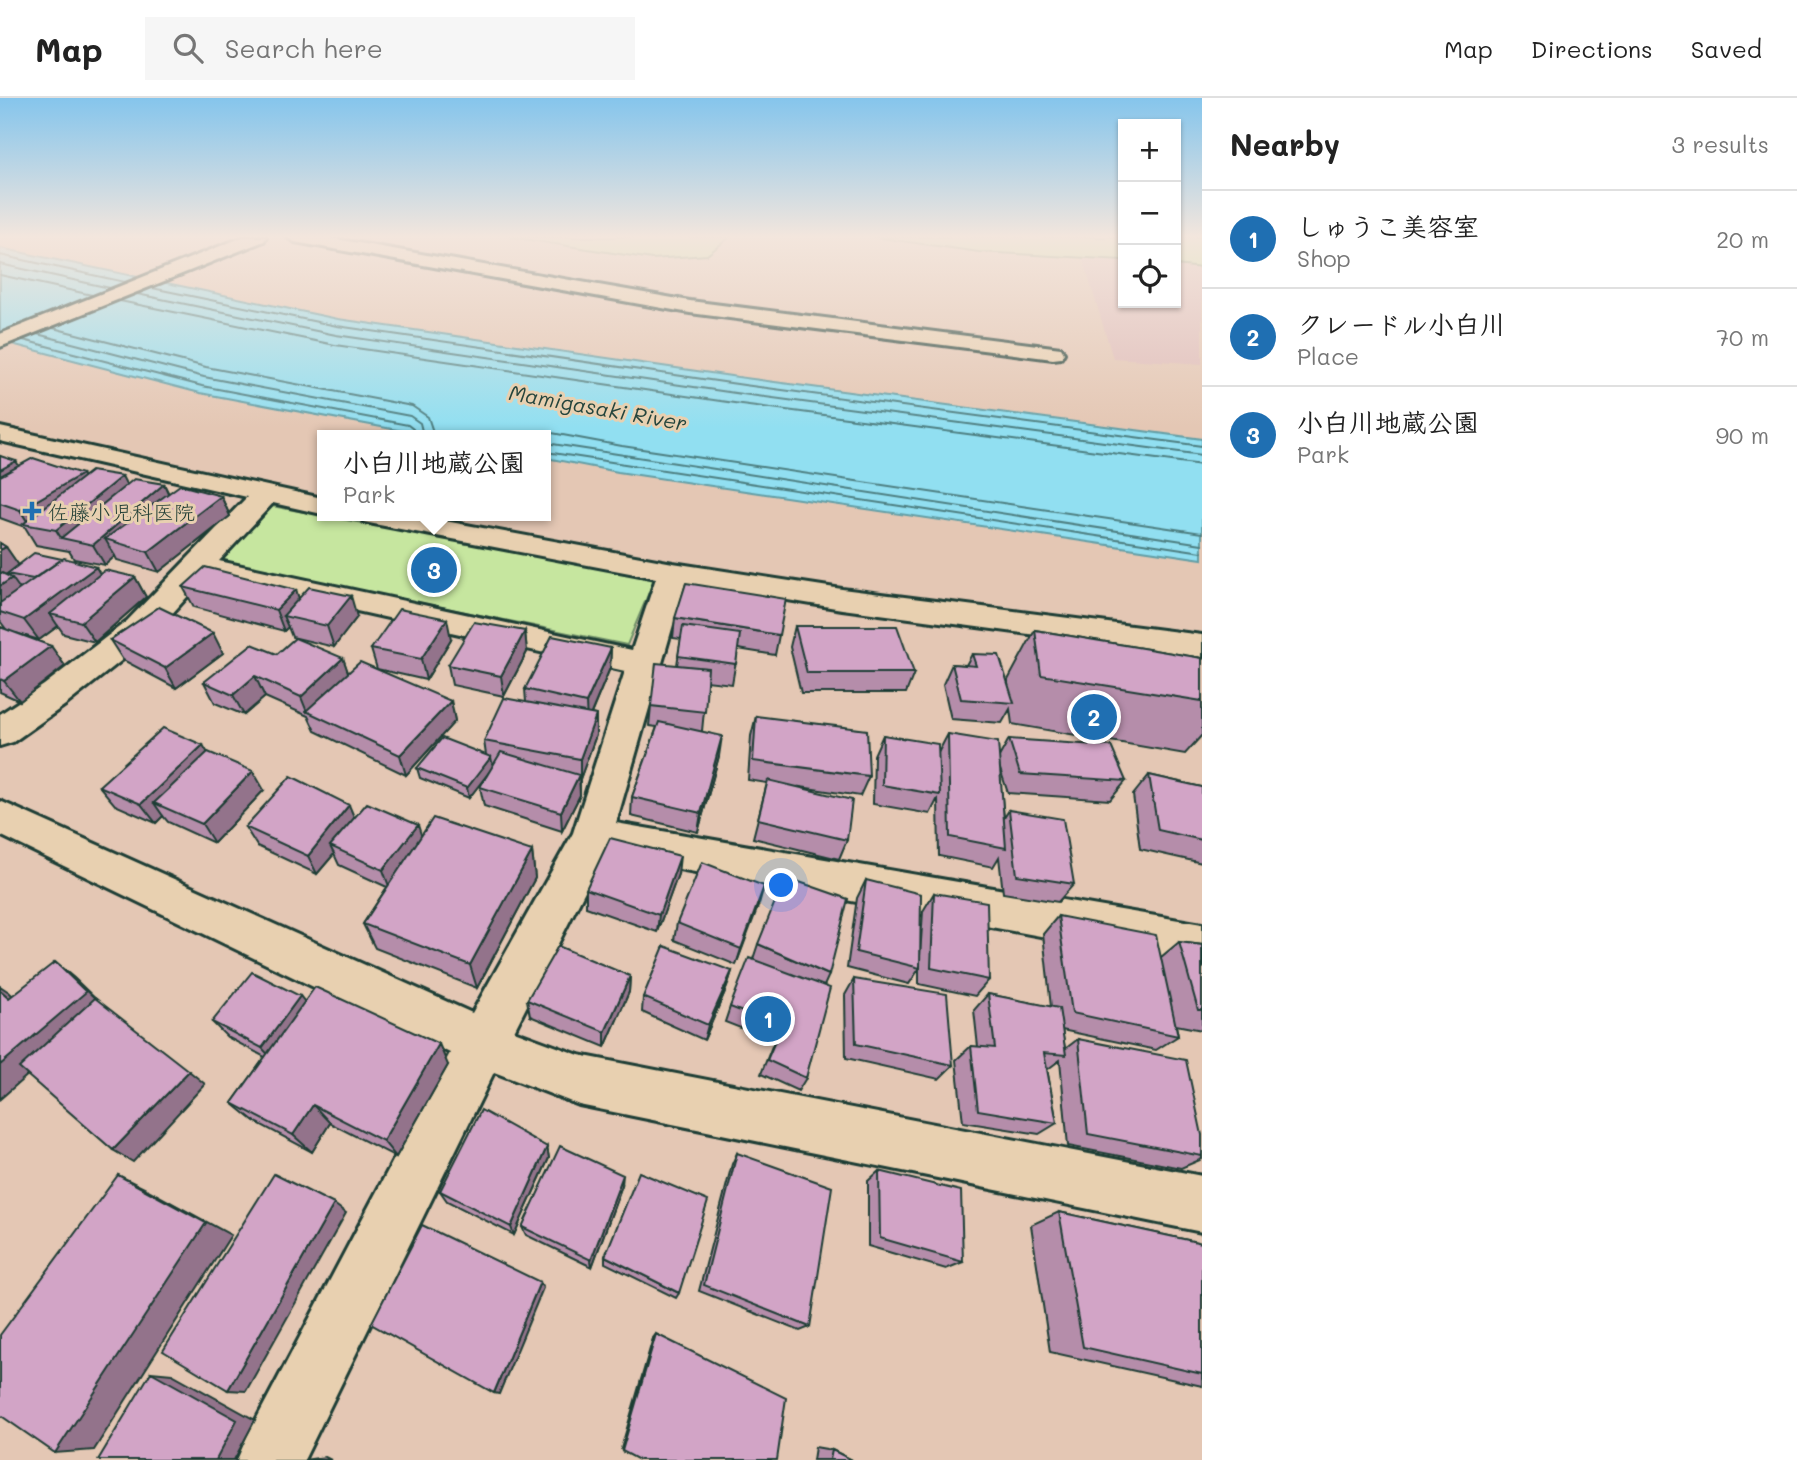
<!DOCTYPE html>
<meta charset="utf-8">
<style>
:root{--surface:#fff;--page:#f6f6f6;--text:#222;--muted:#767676;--line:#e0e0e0;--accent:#1f6fb2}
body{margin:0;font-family:Mali,"Klee One",sans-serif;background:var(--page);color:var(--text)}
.controls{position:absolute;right:21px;top:21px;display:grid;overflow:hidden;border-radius:0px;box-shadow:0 2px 5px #0004}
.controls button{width:63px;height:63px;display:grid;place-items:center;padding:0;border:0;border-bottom:2px solid var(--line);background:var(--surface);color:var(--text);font:35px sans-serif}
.you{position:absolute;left:782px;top:788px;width:24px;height:24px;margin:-18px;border:5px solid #fff;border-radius:50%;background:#1a73e8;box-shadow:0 0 0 10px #1a73e833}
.badge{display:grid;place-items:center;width:46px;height:46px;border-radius:50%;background:var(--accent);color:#fff;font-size:23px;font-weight:700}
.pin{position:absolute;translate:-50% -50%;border:4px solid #fff;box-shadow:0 2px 7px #0006}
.popup{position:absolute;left:317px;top:332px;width:234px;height:91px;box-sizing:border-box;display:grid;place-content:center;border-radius:0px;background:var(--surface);filter:drop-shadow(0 2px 5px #0005);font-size:23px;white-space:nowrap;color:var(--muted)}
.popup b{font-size:26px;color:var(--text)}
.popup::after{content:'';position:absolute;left:50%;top:100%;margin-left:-14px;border:14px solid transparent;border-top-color:var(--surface)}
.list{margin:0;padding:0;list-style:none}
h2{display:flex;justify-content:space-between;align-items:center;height:91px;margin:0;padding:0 28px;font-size:30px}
h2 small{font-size:23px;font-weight:400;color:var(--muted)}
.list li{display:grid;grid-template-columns:46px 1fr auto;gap:21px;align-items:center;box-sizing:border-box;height:98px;padding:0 28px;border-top:2px solid var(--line)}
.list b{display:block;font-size:26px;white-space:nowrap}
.list p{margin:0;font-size:23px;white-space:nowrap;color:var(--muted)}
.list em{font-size:23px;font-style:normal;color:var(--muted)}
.icon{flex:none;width:38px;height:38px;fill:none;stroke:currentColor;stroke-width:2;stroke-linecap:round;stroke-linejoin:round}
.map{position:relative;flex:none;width:1202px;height:1362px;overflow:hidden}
header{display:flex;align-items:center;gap:42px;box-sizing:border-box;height:98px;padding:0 35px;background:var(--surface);border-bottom:2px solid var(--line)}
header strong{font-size:33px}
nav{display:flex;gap:38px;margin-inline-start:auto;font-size:24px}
.search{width:490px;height:63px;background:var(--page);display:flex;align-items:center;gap:18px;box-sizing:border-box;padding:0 24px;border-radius:0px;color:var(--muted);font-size:26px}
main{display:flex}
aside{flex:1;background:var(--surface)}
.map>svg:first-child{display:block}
</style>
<header>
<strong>Map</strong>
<div class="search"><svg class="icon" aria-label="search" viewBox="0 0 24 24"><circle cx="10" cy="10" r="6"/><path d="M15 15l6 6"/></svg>Search here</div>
<nav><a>Map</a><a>Directions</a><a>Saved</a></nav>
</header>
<main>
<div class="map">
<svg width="1202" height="1362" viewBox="0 0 1202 1362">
<rect width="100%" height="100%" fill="#e4c7b4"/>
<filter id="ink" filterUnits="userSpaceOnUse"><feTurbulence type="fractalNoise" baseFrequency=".0143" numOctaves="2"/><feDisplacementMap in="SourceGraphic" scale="14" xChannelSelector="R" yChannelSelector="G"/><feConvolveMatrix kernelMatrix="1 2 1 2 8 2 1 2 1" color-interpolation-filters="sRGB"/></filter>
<g filter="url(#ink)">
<path fill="#dfbcb9" d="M1082,158L1123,162V205H1176V167L1202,170V266L1113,260Z"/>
<path fill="#c6e69f" stroke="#72926a" stroke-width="2" d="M510,139H730L707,157L652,161Z
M873,139H1123V162L979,154Z
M1176,139H1202V170L1176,167Z
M272,408L655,480L627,547L216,463Z"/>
<path fill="#91dff1" stroke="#639ea5" stroke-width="2" d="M0,150L338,221L745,280L1202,341V461L618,374L546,360V337H424L200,295L0,243Z"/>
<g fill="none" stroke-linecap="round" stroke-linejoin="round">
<path stroke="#4d7e80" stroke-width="2" d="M0,157L125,184
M0,166L110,190
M0,177L92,197
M152,190L337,228L744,287L1202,348
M137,196L336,237L742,296L1202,357
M120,203L335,247L741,306L1202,367
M53,230L206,269L412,308L428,319L434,337
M37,236L204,279L410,318L420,325L423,337
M23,242L202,288L408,327L413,331L414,337
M536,337L552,335L622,348L1202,435
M546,345L1202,446
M546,354L1202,454"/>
<defs>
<path id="minor" d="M243,139H266L264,143L0,249V236Z
M287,139H324L690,203L1053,249L1061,250L1064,255L1061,260L1053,261L690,215L295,144Z
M0,329L322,400V416L273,405L219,463L632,552L656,480L374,426L364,424L360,418H418L673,465L842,491L1202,537V559L842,511L685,485L616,725L1202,826V868L603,757L514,933L579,957L1202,1078V1134L579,1007L494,974L304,1362H237L247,1339L450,955L0,737V703L472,915L573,735L625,573L205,479L151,539L68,605L13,644L0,648V616L44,587L127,523L247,399L0,343Z"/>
</defs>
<use href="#minor" stroke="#1f3d34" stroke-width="6"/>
<use href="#minor" fill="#e8d0b0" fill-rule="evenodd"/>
</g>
<path fill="#b58daa" stroke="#1f3d34" stroke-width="2" d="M0,358L19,368L127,387L164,386L169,396L221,398L230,418L159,474L117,462L115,458L105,467L74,461L69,453L36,447L25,429L0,420Z
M0,445L6,449L18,467L96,469L99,476L135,479L146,499L95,544L64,536L58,528L39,542L16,535L51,548L65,568L20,603L0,594V529L6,531L0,523Z
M183,489L296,492L299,501L357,519L334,549L292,539L288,529L284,533L194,509Z
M675,520L779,537L775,557L738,551L732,586L707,583L702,633L719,658L698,734L631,718L632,699L657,629L649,628L651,608L677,567L681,541L673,540Z
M795,528L914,575L906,595H801L790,549Z
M1035,532L1202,560V637L1185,656L1012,626L1010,611L1002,625L951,621L943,586L952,566L966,567L972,556L1008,587V582Z
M525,533L527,554L504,598L452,587L448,567Z
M451,541L426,582L377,571L371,551Z
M110,542L223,555L176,590L123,562Z
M611,550L610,570L591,616L596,617V637L580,681V697L562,733L484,708L480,689L488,675L469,700L420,680L417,670L486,657L484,643L526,604L525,591Z
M277,556L343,560L348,575L451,603L455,623L406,677L315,633L308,618L265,599L244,617L215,605L204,584Z
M756,618L869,678L860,698L800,689L847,742L839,761L753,740L767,685L748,682L751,638Z
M948,636L999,659L1009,641L1126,683L1110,702L1008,695L999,668L1004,720L1009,712L1074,786L1058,804L1003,795L999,759L993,769L939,758L938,700L930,716L873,706L874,657L883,637L938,655Z
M208,654L264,692L214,745L168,724L163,718L156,725L115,707L99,688Z
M1149,677L1202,689V765L1140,751L1133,697Z
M355,720L421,737L532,753L535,780L477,890L375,850L363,826L387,789L339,767L334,756L317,776L257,748L245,729Z
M678,776L657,834L586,809V791Z
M866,782L920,858L923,813L934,795L989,882L975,898L919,886V871L909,886L847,870L857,800Z
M764,788L736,867L674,842L677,825Z
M1058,818L1161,859L1179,844L1202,847V932L1176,927L1178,938L1156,952L1062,932L1065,951L1078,941L1202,1037V1061L1181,1070L1068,1048L1060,962L1048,971H1047L1057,1025L1039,1036L963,1024L956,962L971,948L978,949L974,912L988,896L1051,909L1043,836Z
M758,846L829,877L824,888L806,980L798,993L761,976L774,943L725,924L730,909L753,861Z
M732,873L727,889L704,942L642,914L643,899Z
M630,878L629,894L605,949L530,918L527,902Z
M854,881L953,967L939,981L846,960L845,897Z
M300,898L304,903L448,967L396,1059L330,1025L312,1054L254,1023L232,1005L265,959L227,939L212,924Z
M547,1049L549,1060L514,1137L447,1103L440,1093Z
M737,1055L810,1229L800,1233L699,1193L732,1066Z
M879,1073L963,1164L946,1171L868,1148V1083Z
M622,1087L592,1169L526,1137L522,1129Z
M1059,1114L1202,1145V1288L1050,1254L1031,1127Z
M605,1158L679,1195L676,1200L605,1165Z
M656,1236L622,1353L621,1351L653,1240Z
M815,1349L832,1352L852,1362H813Z"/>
<path fill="#93738b" stroke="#1f3d34" stroke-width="2" d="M16,363L22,373L0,386V372Z
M82,376L93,396L30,428L20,412Z
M122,378L132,398L61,440L56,432Z
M164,386L173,406L105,441L115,458L105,467L93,447Z
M221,398L230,418L159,474L148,454Z
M6,449L20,469L0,480V452Z
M96,469L108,490L50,516L58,528L39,542L24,522Z
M135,479L146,499L95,544L81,524Z
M12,480L27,501L0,514V488Z
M296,492L303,512L283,518L288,529L284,533L276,512Z
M351,498L357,519L334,549L327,528Z
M447,521L451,541L426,582L421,561Z
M525,533L527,554L504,598L501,578Z
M213,535L223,555L176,590L165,570Z
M51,548L65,568L20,603L4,583Z
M611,550L610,570L587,625L586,605Z
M343,560L350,580L307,614L301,599Z
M255,578L265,599L244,617L233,597Z
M451,603L455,623L406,677L400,657Z
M596,617V637L580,681V661Z
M722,638L719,658L698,734L701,715Z
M203,647L215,667L154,705L163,718L156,725L141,706Z
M491,659L493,669L469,700L467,690Z
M253,673L264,692L214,745L202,726Z
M579,677L580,697L562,733L561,714Z
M349,707L357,726L330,748L334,756L317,776L308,758Z
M418,727L424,746L390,791L383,772Z
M532,753L535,780L477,890L470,867Z
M680,758L678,776L657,834L659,817Z
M764,788L759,806L736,867L741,851Z
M55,864L74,880L105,910L0,1001V967Z
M732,873L727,889L704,942L708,927Z
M630,878L629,894L605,949V934Z
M0,888L9,894L31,916L9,900L0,892Z
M300,898L312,913L275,964L262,950Z
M439,946L448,967L396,1059L383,1043Z
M189,973L205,986L133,1064L113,1052Z
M313,1007L330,1025L312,1054L293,1037Z
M547,1049L549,1060L514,1137L511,1129Z
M118,1077L148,1092L231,1137L94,1352L55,1355Z
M623,1077L622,1087L592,1169L591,1162Z
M334,1106L346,1115L246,1293L228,1292Z
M540,1184L543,1190L499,1296L494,1295Z
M151,1274L172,1276L255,1322L234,1362H216Z
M325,1359L331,1362H304Z"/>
<path fill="#d2a4c6" stroke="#1f3d34" stroke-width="2" d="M0,358L16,363L0,372Z
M33,360L82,376L20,412L0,405V378Z
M91,373L122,378L56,432L23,426Z
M134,381L164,386L93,447L61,440Z
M180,387L221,398L148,454L105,441Z
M0,445L6,449L0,452Z
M34,455L62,461L33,481L7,476Z
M64,460L96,469L24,522L0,514V505Z
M205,469L296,492L276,512L183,489Z
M105,472L135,479L81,524L50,516Z
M0,474L12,480L0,488Z
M686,485L786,501L779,537L675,520Z
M309,489L351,498L327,528L283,518Z
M159,509L213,535L165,570L110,542Z
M399,511L447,521L421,561L371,551Z
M474,524L525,533L501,578L448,567Z
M683,528L740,536L736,566L678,558Z
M795,528H897L914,575H807Z
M0,529L51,548L4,583L0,581Z
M1035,532L1202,560V603L1041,577Z
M552,538L611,550L586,605L525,591Z
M295,540L343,560L301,599L255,578L233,597L204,584L252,546L277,556Z
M972,556L999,557L1014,605L961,601L952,566L976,568Z
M360,564L451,603L400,657L306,613Z
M656,565L708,570L705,614L651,608Z
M504,600L596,617L580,661L484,643Z
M756,618L867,632L869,678L753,663Z
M659,624L722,638L701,715L632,699Z
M163,630L203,647L141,706L99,688Z
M948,636L998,644L1006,750L950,739Z
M883,637L938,646L940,697L882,687Z
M442,640L491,659L467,690L417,670Z
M1009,641L1111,648L1126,683L1020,676Z
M208,654L253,673L202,726L154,705Z
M501,654L579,677L561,714L480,689Z
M1149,677L1202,689V742L1158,732Z
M291,678L349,707L308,758L245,729Z
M768,682L852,702L847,742L758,721Z
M367,705L418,727L383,772L330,748Z
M1009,712L1063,721L1074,786L1017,777Z
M433,720L532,753L470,867L363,826Z
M610,740L680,758L659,817L586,791Z
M702,764L764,788L741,851L677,825Z
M785,779L848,801L829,877L758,846Z
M866,782L921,796L920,870L856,854Z
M934,795L987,804L989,882L931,870Z
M1058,818L1156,837L1178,938L1072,915Z
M1179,844L1202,847V912H1198Z
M558,848L630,878L605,934L527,902Z
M664,848L732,873L708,927L643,899Z
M749,860L830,890L806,980L767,962L781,929L730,909Z
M55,864L86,894L0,967V892L9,900Z
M252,874L300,898L262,950L212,924Z
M854,881L947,896L953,967L856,946Z
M315,889L439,946L383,1043L313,1007L293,1037L232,1005Z
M988,896L1059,910L1066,957L1044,955L1057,1025L978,1012L971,948L995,950Z
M95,900L189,973L113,1052L19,970Z
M1078,941L1186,962L1202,1037V1058L1088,1036Z
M481,1012L547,1049L511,1129L440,1093Z
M560,1048L623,1077L591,1162L522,1129Z
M737,1055L832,1089L810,1229L704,1187Z
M879,1073L961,1093L963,1164L880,1140Z
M639,1074L708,1103L679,1195L605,1158Z
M274,1076L334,1106L228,1292L163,1253Z
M118,1077L206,1125L55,1355L0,1317V1237Z
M1059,1114L1202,1145V1276L1083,1249Z
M422,1127L540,1184L494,1295L371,1226Z
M656,1236L786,1300L777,1362H639L622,1353Z
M151,1274L237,1322L216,1362H98Z
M832,1352L852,1362H830Z"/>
</g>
<linearGradient id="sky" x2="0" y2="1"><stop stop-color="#85c5ec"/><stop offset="0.42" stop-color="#f3e6dd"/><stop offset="1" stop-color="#f3e6dd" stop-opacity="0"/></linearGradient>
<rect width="1202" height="330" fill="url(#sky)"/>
<path fill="#1f6fb2" stroke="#e8d0b0" stroke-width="2.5" d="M28.5 402.5h7v7h7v7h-7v7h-7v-7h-7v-7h7z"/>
<g text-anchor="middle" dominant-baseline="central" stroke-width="6" stroke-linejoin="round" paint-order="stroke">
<g font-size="21" font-style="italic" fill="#25453d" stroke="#e8d0b0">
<text transform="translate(598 309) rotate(10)">Mamigasaki River</text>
</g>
<g font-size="21" fill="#1f3d34" stroke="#e8d0b0" text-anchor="start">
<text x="48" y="413">佐藤小児科医院</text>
</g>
</g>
</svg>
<div class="controls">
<button>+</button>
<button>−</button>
<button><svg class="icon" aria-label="locate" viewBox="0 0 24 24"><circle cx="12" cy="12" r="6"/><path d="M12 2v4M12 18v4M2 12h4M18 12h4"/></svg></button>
</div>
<div class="you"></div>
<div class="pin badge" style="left:768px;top:921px">1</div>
<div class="pin badge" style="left:1094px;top:619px">2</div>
<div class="pin badge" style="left:434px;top:472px">3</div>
<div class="popup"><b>小白川地蔵公園</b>Park</div>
</div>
<aside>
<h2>Nearby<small>3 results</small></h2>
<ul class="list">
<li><span class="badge">1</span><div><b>しゅうこ美容室</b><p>Shop</p></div><em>20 m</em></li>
<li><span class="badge">2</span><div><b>クレードル小白川</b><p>Place</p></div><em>70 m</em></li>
<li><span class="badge">3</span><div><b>小白川地蔵公園</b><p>Park</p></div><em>90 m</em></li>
</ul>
</aside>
</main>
